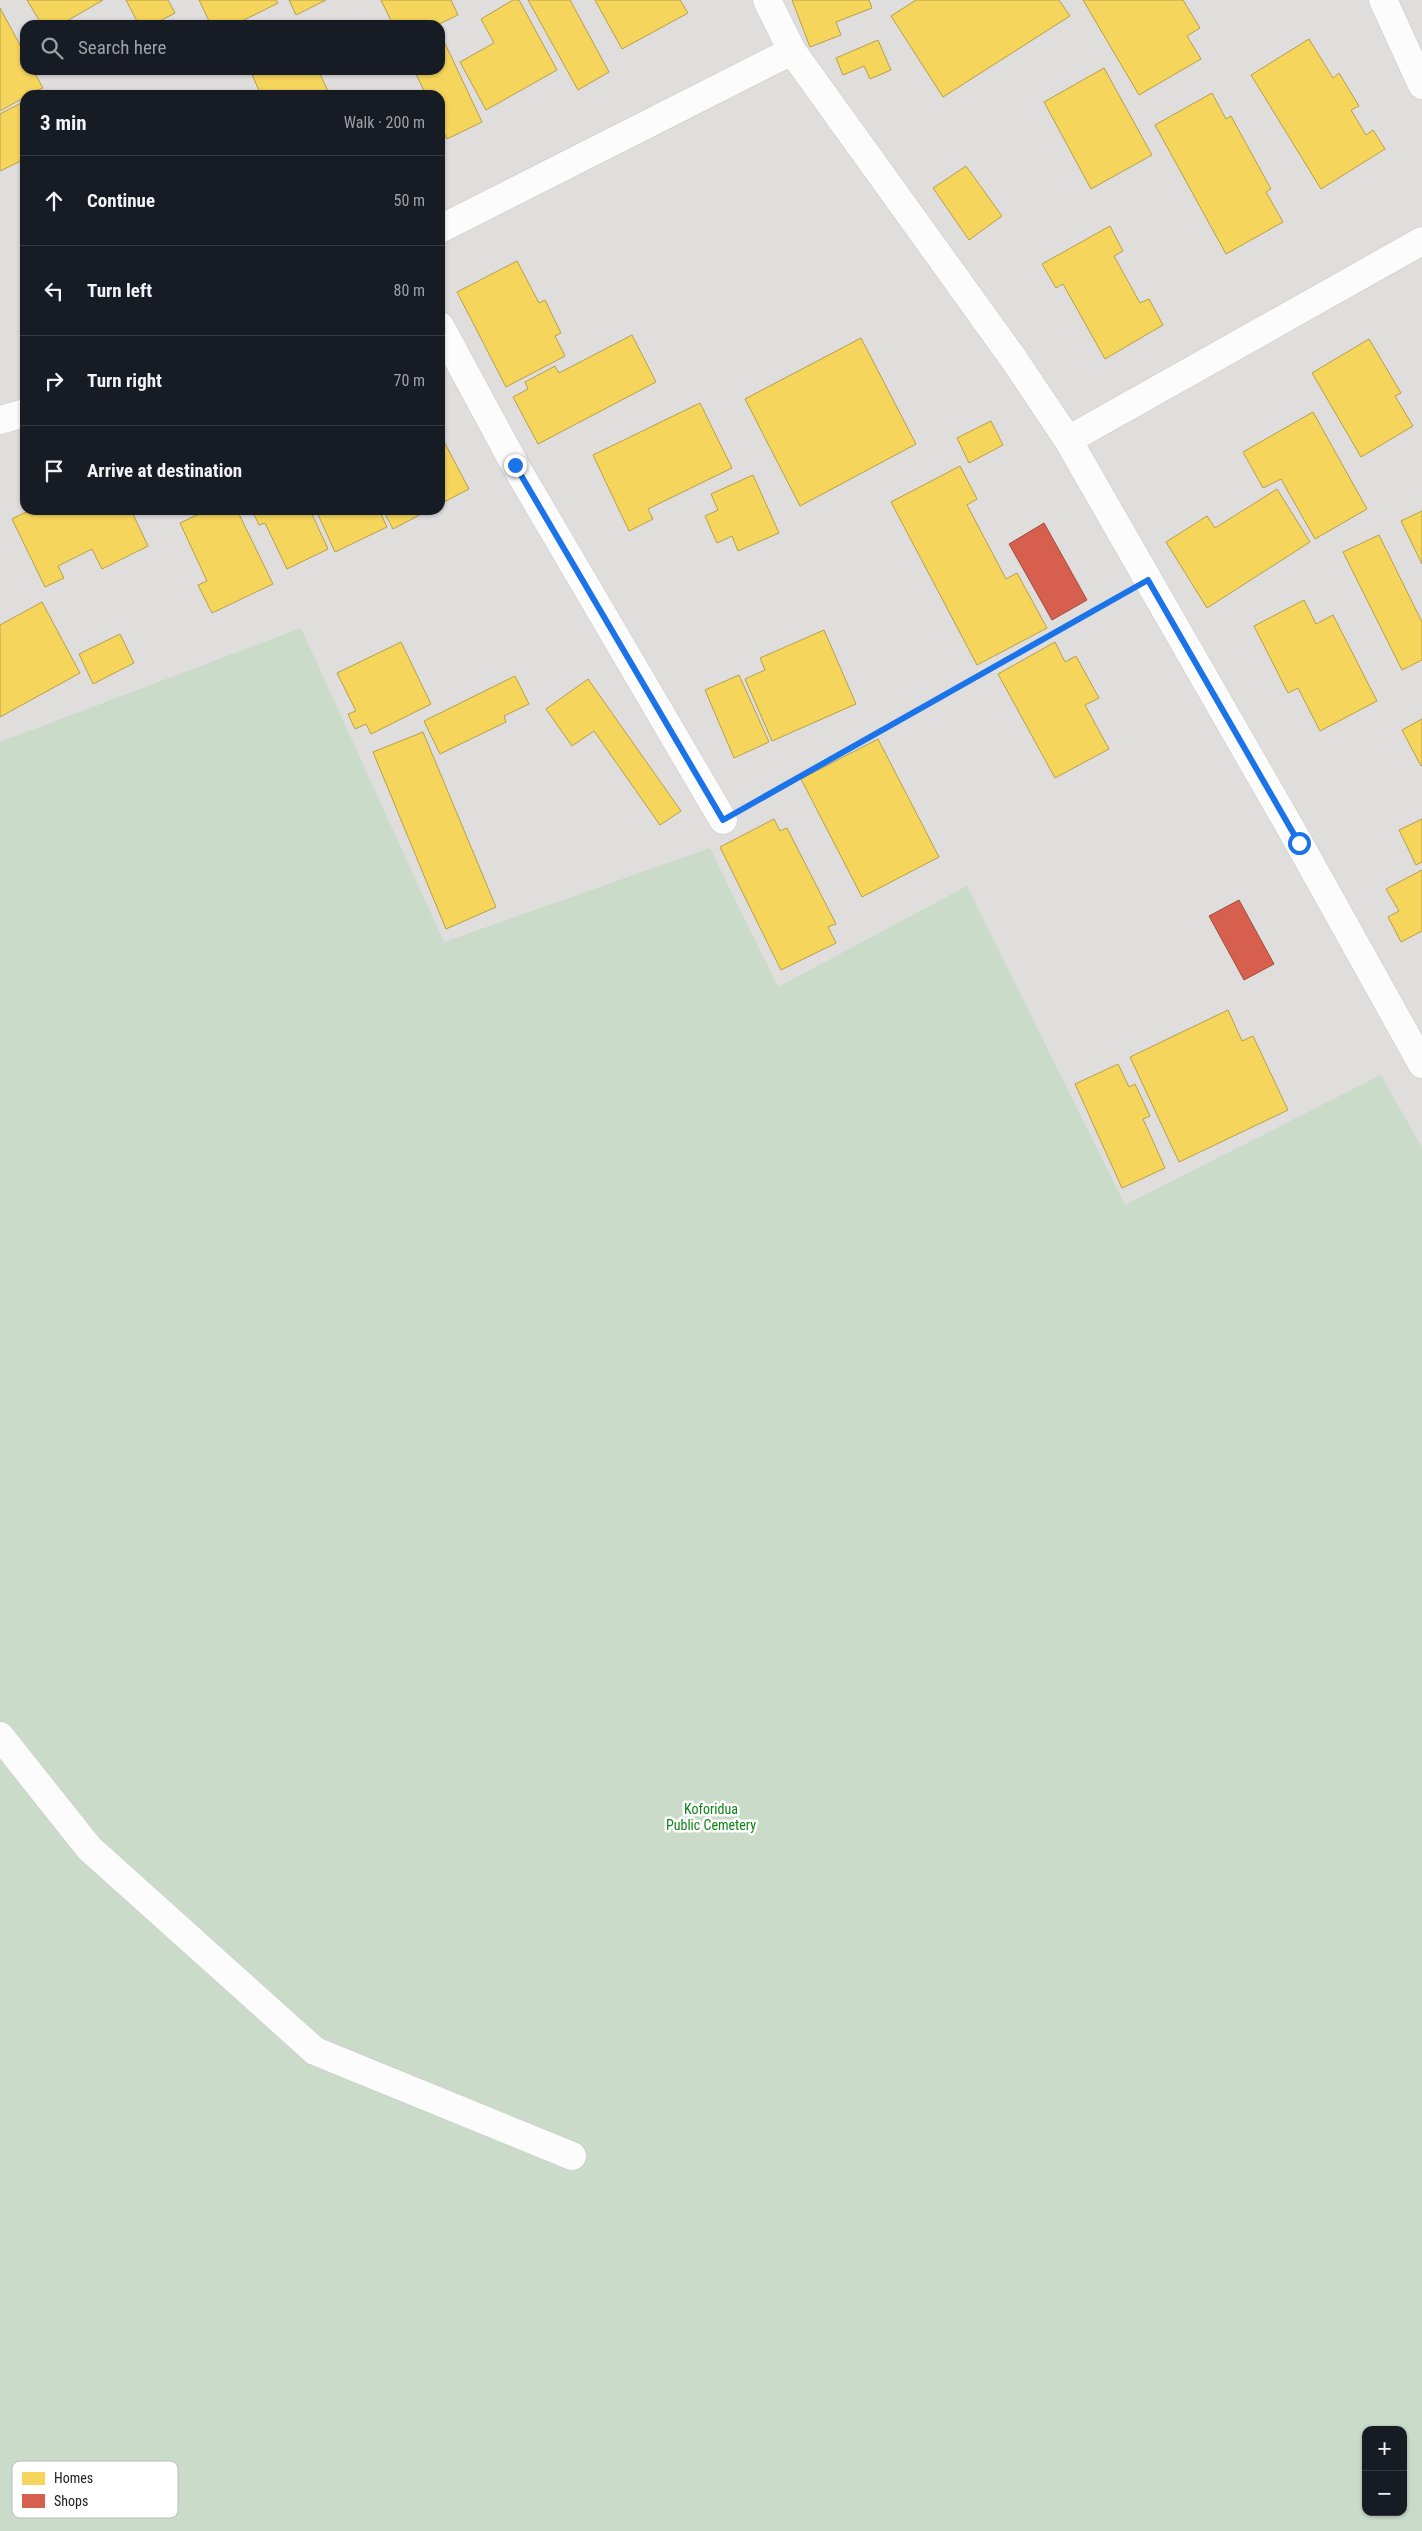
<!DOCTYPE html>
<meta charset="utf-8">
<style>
:root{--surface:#171b24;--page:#242831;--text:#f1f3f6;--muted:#9ea1a6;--line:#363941}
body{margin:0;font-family:"Roboto Condensed",sans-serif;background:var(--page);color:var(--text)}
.controls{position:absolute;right:15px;bottom:15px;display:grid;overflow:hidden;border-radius:10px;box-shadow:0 1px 4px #0004}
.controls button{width:45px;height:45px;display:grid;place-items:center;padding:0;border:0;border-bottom:1px solid var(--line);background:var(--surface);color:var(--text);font:25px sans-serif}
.stop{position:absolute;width:15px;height:15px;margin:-11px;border:4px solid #1a73e8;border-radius:50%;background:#fff}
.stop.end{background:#1a73e8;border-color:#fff;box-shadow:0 1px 5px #0008}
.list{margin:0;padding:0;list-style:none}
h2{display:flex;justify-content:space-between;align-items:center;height:65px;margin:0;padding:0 20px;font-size:21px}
h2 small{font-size:16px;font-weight:400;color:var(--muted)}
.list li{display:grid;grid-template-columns:32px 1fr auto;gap:15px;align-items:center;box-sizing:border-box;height:90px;padding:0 20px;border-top:1px solid var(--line)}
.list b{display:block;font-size:19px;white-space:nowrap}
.list em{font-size:16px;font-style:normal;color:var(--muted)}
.icon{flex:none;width:28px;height:28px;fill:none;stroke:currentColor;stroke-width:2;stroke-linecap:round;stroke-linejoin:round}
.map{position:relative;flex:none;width:1422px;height:2531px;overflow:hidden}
.search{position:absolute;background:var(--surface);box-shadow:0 1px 4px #0004;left:20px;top:20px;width:425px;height:55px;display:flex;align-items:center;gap:12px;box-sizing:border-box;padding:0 18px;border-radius:15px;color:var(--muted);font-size:19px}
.panel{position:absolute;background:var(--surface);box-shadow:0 1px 4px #0004;left:20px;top:90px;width:425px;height:425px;border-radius:15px}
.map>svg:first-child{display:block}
</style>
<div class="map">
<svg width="1422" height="2531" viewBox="0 0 1422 2531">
<rect width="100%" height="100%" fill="#f0eeeb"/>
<path fill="#dfdedc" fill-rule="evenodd" d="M0,0H1422V2531H0ZM25,25H440V70H25ZM25,95H440V510H25ZM1366,2430H1403V2512H1366Z"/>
<path fill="#cadbca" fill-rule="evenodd" d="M301,628L444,942L710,848L778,987L967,886L1125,1205L1381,1075L1422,1148V2531H0V742ZM1366,2430H1403V2512H1366Z"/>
<path fill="#f6d55c" stroke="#b69f4b" d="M27,0H103L60,25H42Z
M126,0H168L175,13L152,25H139Z
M199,0H276L278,3L234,25H211Z
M289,0H326L296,15Z
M381,0H451L458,15L437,25H393Z
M513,0H519L557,70L486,110L460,62L494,43L481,19Z
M528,0H570L609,72L578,90Z
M595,0H680L688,13L622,49Z
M792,0H869L872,8L836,22L841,35L810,47Z
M916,0H1059L1070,16L943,97L891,16Z
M1083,0H1183L1200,28L1187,36L1201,59L1139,95Z
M0,8L25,54V70H33L43,88L25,95V97L0,111Z
M442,37L482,122L447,139L440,124V95H426L414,70H440V38Z
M1309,39L1333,78L1339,73L1359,106L1351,110L1366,135L1373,130L1385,149L1321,189L1251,75Z
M878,40L891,70L870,79L864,66L843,75L836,58Z
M1104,68L1152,155L1091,189L1044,102Z
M250,70H318L330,95H261Z
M47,90L49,95H37Z
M1212,93L1226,119L1231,116L1271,189L1266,192L1283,222L1226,254L1155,125Z
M25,101V159L0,171V114Z
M966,166L1002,216L969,240L933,188Z
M1110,226L1123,251L1114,256L1140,303L1149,299L1163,325L1105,359L1063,284L1056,288L1042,264Z
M517,261L539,303L545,300L561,333L555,336L565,356L506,387L457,292Z
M632,335L656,382L538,444L513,397L528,389L525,382L555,366L559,373Z
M861,338L916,444L800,506L745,399Z
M1369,339L1401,393L1395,396L1413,426L1361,457L1312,373Z
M700,403L732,468L648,509L653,519L629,531L593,455Z
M1313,412L1367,509L1315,539L1281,479L1263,488L1243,452Z
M991,421L1003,445L969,463L957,438Z
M440,434L469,489L440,504Z
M960,466L977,499L967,505L1006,579L1017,573L1047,628L977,665L891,502Z
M753,475L779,533L738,551L732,536L717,543L705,516L718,510L711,494Z
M1277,489L1310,542L1207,608L1166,542L1207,516L1215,528Z
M30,510H131L148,546L102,569L92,549L58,566L64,578L45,587L12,519Z
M207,510H237L273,584L212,613L198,585L207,581L180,523Z
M252,510H310L328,549L287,569L265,523L259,525Z
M316,510H379L387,527L335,552Z
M383,510H429L393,529Z
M1422,511V564L1401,521Z
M1379,535L1422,622V660L1402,670L1343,552Z
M1304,600L1316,624L1333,615L1377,701L1320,731L1298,688L1288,693L1254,626Z
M42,602L80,673L0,717V625Z
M824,630L856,704L772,741L745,679L765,670L760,658Z
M120,634L134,663L93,684L79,654Z
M401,642L431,704L371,734L366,724L355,729L348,714L356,711L337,673Z
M1055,642L1065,662L1076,656L1099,698L1085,705L1109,749L1055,778L998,674Z
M739,675L769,742L734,758L705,690Z
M515,676L529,704L504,716L506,722L440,754L424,721Z
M588,679L681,811L660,825L594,731L572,746L546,709Z
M1422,719V765L1421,766L1402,730Z
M423,732L496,907L446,929L373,752Z
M878,739L939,857L862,897L801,779Z
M774,819L780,831L787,828L836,924L828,927L836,943L781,970L720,847Z
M1422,819V862L1416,865L1399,830Z
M1422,870V931L1401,942L1388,917L1399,911L1386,889Z
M1228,1010L1242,1041L1253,1036L1288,1110L1179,1162L1130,1057Z
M1118,1064L1129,1087L1135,1084L1150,1116L1143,1119L1165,1168L1122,1188L1075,1084Z"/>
<path fill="#d6604d" stroke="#a04d40" d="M1044,523L1087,600L1052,620L1009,544Z
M1239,900L1274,964L1244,980L1209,916Z"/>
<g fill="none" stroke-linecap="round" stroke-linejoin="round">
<defs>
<path id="street" d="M767,0L792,51L1013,358L1068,440L1299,843L1422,1064
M1383,0L1422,85
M440,229L792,51
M440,326L515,465L723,820
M0,420L25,413
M1068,440L1422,241
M0,1736L89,1848L315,2051L572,2156"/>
</defs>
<use href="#street" stroke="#c9c8c7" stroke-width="29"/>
<path stroke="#dccecd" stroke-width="3" stroke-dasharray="2.5 2.5" stroke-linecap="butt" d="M752,803L1119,596"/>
<use href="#street" stroke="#fdfcfc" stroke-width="28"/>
</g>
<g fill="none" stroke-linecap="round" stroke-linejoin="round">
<path stroke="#1a73e8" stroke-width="6" d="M515,465L723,820L1148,580L1299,843"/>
</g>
<g text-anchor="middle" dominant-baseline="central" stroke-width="5" stroke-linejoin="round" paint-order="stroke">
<g font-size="14" fill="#0c8416" stroke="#fff">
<text x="711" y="1809">Koforidua<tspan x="711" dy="16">Public Cemetery</tspan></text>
</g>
</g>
<rect x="12" y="2461" width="166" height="57" rx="8" fill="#fff" stroke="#bdbdbd" stroke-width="1"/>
<rect x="22" y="2472" width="23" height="13" fill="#f6d55c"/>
<rect x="22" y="2494" width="23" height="14" fill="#d6604d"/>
<g font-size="14" fill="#222">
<text x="54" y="2483">Homes</text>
<text x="54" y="2506">Shops</text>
</g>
</svg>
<div class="controls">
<button>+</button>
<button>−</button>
</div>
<div class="stop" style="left:1299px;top:843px"></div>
<div class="stop end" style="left:515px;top:465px"></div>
<div class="search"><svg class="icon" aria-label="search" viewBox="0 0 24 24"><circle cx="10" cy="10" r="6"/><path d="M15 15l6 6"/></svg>Search here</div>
<section class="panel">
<h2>3 min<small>Walk · 200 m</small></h2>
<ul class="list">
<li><svg class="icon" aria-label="ahead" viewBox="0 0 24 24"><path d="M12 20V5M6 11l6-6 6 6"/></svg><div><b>Continue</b></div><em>50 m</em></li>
<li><svg class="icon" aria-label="left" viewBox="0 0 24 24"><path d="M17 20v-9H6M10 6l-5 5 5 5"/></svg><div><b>Turn left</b></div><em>80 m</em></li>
<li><svg class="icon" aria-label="right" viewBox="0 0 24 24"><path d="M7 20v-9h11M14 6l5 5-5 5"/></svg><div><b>Turn right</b></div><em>70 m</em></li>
<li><svg class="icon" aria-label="arrive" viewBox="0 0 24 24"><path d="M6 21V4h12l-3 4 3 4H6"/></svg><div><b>Arrive at destination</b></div></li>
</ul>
</section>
</div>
